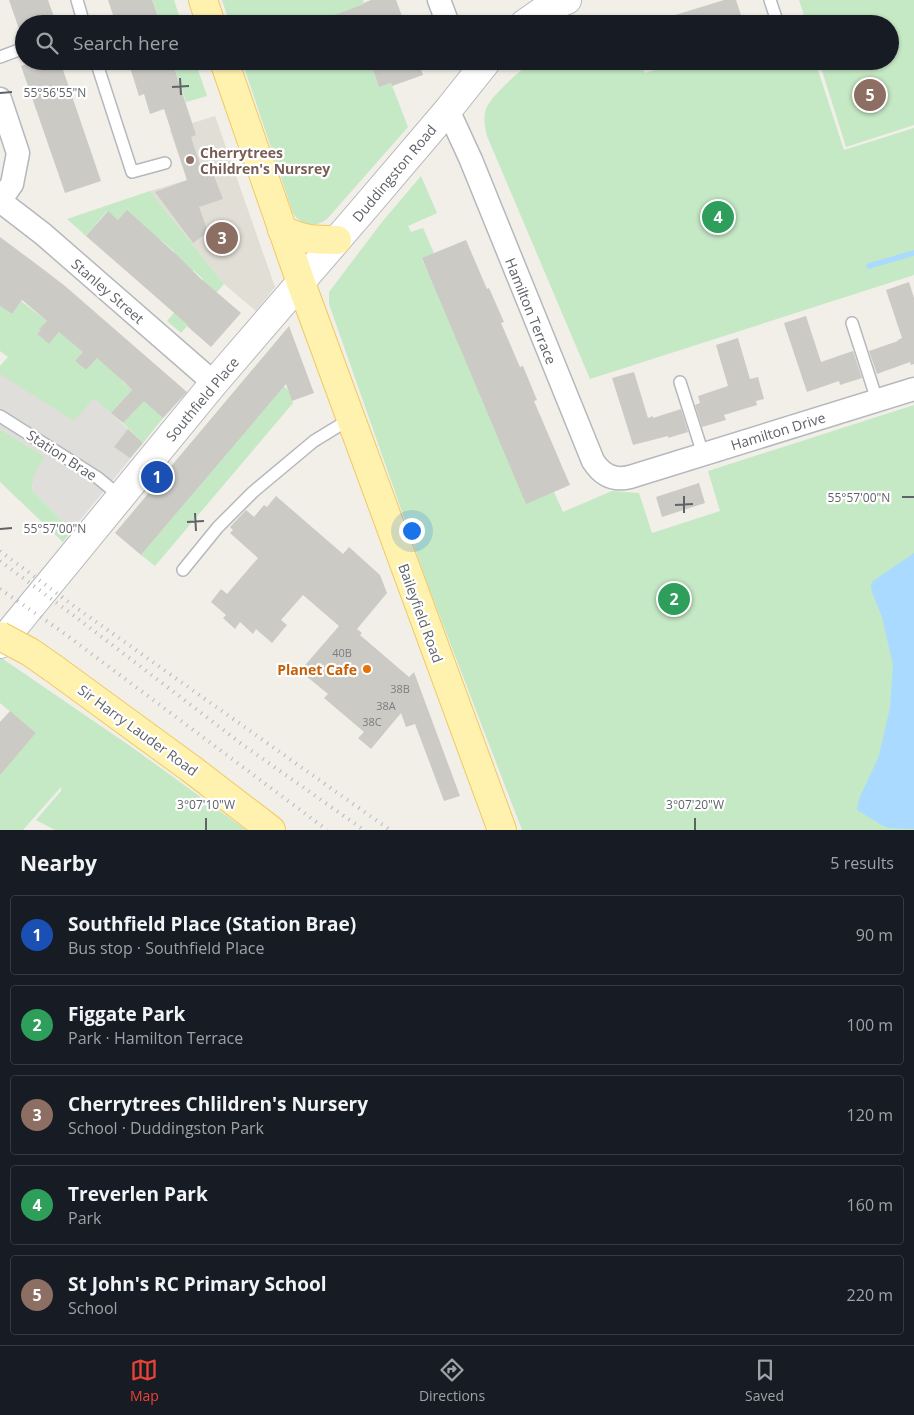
<!DOCTYPE html>
<meta charset="utf-8">
<style>
:root{--surface:#171b24;--page:#20242c;--text:#f1f3f6;--muted:#9ea1a6;--line:#363941;--accent:#ea4335}
body{margin:0;font-family:"Open Sans",sans-serif;background:var(--page);color:var(--text)}
.you{position:absolute;left:411px;top:530px;width:18px;height:18px;margin:-12px;border:4px solid #fff;border-radius:50%;background:#1a73e8;box-shadow:0 0 0 8px #1a73e833}
.badge{display:grid;place-items:center;width:32px;height:32px;border-radius:50%;background:var(--accent);color:#fff;font-size:16px;font-weight:700}
.pin{position:absolute;translate:-50% -50%;border:2px solid #fff;box-shadow:0 1px 5px #0006}
.list{margin:0;padding:0;list-style:none}
h2{display:flex;justify-content:space-between;align-items:center;height:65px;margin:0;padding:0 20px;font-size:21px}
h2 small{font-size:16px;font-weight:400;color:var(--muted)}
.list li{display:grid;grid-template-columns:32px 1fr auto;gap:15px;align-items:center;box-sizing:border-box;height:80px;margin:0 10px 10px;padding:0 10px;border:1px solid var(--line);border-radius:5px}
.list b{display:block;font-size:19px;white-space:nowrap}
.list p{margin:0;font-size:16px;white-space:nowrap;color:var(--muted)}
.list em{font-size:16px;font-style:normal;color:var(--muted)}
.icon{flex:none;width:28px;height:28px;fill:none;stroke:currentColor;stroke-width:2;stroke-linecap:round;stroke-linejoin:round}
.map{position:relative;flex:none;width:914px;height:830px;overflow:hidden}
.search{position:absolute;background:var(--surface);box-shadow:0 1px 4px #0004;left:15px;right:15px;top:15px;height:55px;display:flex;align-items:center;gap:12px;box-sizing:border-box;padding:0 18px;border-radius:28px;color:var(--muted);font-size:19px}
.sheet{height:515px;background:var(--surface)}
nav{display:flex;justify-content:space-around;align-items:center;box-sizing:border-box;height:70px;border-top:1px solid var(--line);background:var(--surface);font-size:14px;color:var(--muted)}
nav a{display:grid;justify-items:center;gap:2px}
nav .on{color:var(--accent)}
.map>svg:first-child{display:block}
</style>
<div class="map">
<svg width="914" height="830" viewBox="0 0 914 830">
<rect width="100%" height="100%" fill="#f1efe8"/>
<path fill="#e0deda" d="M0,374L94,397L143,443L72,530L32,490L34,474L36,469L45,459L42,455L0,429Z"/>
<path fill="#e1ded6" d="M215,116L275,287L256,311L224,284L150,191L187,180L170,130Z"/>
<path fill="#c5e8c5" d="M152,0H174L182,24H153L152,21L159,18Z
M222,0H363L364,4L339,24H230Z
M799,0H914V125L846,147L819,61H890V24H807Z
M172,61H195L207,96L186,102Z
M242,61H330L331,63L335,61H377L371,64L379,87L391,83L408,127L327,219C315,228 301,226 293,213Z
M533,61H606L610,70L639,61L645,73L681,61H815L844,150L914,128V275L590,379L487,136C485,127 483,118 486,109C492,94 520,71 533,61Z
M421,176L437,213L408,226L411,232L423,228L434,253L422,259L428,272L440,267L554,492L563,512L612,491L639,493L652,533L720,511L708,471L914,405V830H522L426,580L329,304V292L382,222Z
M150,191L224,284L181,333L167,321L203,279L193,270L188,276L168,258L174,251L161,240L155,246L127,211L121,217L120,222L107,211L86,236L67,219Z
M21,301L47,321L40,329L41,330L37,334L49,344L59,332L87,348L75,361L86,370L97,358L132,369L122,381L132,390L111,413L94,398L74,421L0,374V366L8,357L0,351V306L12,314Z
M284,386L288,390L293,403L155,566L141,555Z
M144,400L163,418L143,443L123,423Z
M0,429L42,455L45,459C34,471 34,473 32,490L72,530L63,542L0,482Z
M0,657L133,748L246,830H55L36,820L61,791V787L23,830H0V774L36,733L0,703Z"/>
<path fill="#aadaff" d="M914,553V829L889,828L883,826L857,810L859,799L878,758L880,751L890,708L893,665L882,617L872,592L871,585L873,581Z"/>
<g fill="none" stroke-linecap="round" stroke-linejoin="round">
<path stroke="#aadaff" stroke-width="5.5" d="M869,266L914,253"/>
</g>
<path fill="#cccac5" d="M9,0H48L54,17L35,24H24V28L19,29Z
M108,0H152L159,19L152,21L153,24H116Z
M371,0H396L405,24H316V22L364,4V3Z
M724,0H736L742,18L725,24H660L659,20Z
M36,61H60L101,181L65,193L21,66Z
M128,61H172L196,135L191,137L203,174L212,171L223,199L199,207L208,232L193,243L155,192L187,180L164,109L150,114L144,94L139,96Z
M370,61H418L423,75L392,86L391,83L379,87Z
M127,210L177,255L200,278L241,313L211,347L187,326L188,325L86,236L108,211L118,220Z
M0,237L43,269L65,286L187,392L163,418L144,401L123,423L111,413L132,390L122,380L97,358L86,370L75,361L83,352L59,332L49,344L37,334L41,330L39,329L47,321L22,300L12,314L0,306Z
M466,240L487,289L489,288L504,322L501,323L520,367L523,366L537,400L534,401L570,485L526,504L422,258Z
M909,282L914,298V364L911,365L910,362L877,374L869,351L898,341V340L902,338L886,290Z
M806,316L821,362L853,351L862,378L840,385L839,381L807,392L784,323Z
M289,326L314,393L292,401L286,384L141,555L115,533Z
M738,338L750,379L758,377L764,399L756,401L757,405L724,415L726,420L702,427L695,405L700,403L698,396L728,386L716,345Z
M634,372L648,418L653,416V418L681,409L688,432L668,438V436L633,445L612,378Z
M128,429L143,443L130,458L114,447Z
M699,483L705,503L662,517L656,497Z
M276,496L343,554L349,547L380,575L387,593L357,629L362,633L360,635L409,677L414,672L460,796L444,801L415,724L406,727L401,713L371,749L358,738L364,732L324,698L328,694L300,671L339,626L303,595L281,620L287,625L272,643L256,629L253,634L240,622L235,629L223,618L226,615L211,602L221,589L227,594L258,558L230,533L233,530L230,527L246,510L254,517L264,505L267,507Z
M10,711L36,733L0,775V722Z"/>
<g fill="none" stroke-linecap="round" stroke-linejoin="round">
<defs>
<path id="service" d="M77,0L84,24
M770,0L778,24
M0,57L24,48
M96,61L132,172L165,163
M852,323L877,400
M680,382L703,454
M0,416L98,478L121,497
M183,570L218,527L253,492L314,441L350,419"/>
<path id="minor" d="M439,0L448,24
M0,99L18,153L12,184L0,201
M448,110L471,160L593,461C602,475 614,481 630,477L914,389
M0,201L43,234L214,383"/>
<path id="tertiary" d="M524,24L544,10L567,0
M0,644L214,383L368,204L448,110L487,61"/>
<path id="primary" d="M203,0L211,24
M224,61L301,283L502,830
M282,230C305,240 313,240 337,240
M53,668L190,768L271,830"/>
</defs>
<use href="#service" stroke="#b5b8bc" stroke-width="14"/>
<use href="#minor" stroke="#b5b8bc" stroke-width="25"/>
<use href="#tertiary" stroke="#b5b8bc" stroke-width="30"/>
<use href="#primary" stroke="#f2c960" stroke-width="30"/>
<use href="#service" stroke="#fff" stroke-width="11"/>
<use href="#minor" stroke="#fff" stroke-width="22"/>
<use href="#tertiary" stroke="#fff" stroke-width="28"/>
<use href="#primary" stroke="#fff2af" stroke-width="28"/>
<path stroke="#b6b7b8" stroke-width="4" stroke-dasharray="1 6" stroke-linecap="butt" d="M0,551L78,609L390,830
M0,561L73,615L243,745L364,830
M0,589L61,631L327,830"/>
<defs>
<path id="primary-bridge" d="M0,636L30,652L53,668"/>
</defs>
<use href="#primary-bridge" stroke="#f2c960" stroke-width="30" stroke-linecap="butt"/>
<use href="#primary-bridge" stroke="#fff2af" stroke-width="28"/>
</g>
<path fill="none" stroke="#5f6368" stroke-width="2" d="M180,78L181,95M172,87L189,86M0,93L12,92M684,496V513M902,497H914M675,505L693,504M195,513L196,531M187,522L204,521M0,529L12,528M206,818V830M695,818V830"/>
<circle fill="#8d6e63" stroke="#fff" stroke-width="2" cx="190" cy="160" r="5"/>
<circle fill="#e8710a" stroke="#fff" stroke-width="2" cx="367" cy="669" r="5"/>
<g text-anchor="middle" dominant-baseline="central" stroke-width="4.5" stroke-linejoin="round" paint-order="stroke">
<g font-size="11" fill="#7a7d7f">
<text x="342" y="652">40B</text>
<text x="400" y="688">38B</text>
<text x="386" y="705">38A</text>
<text x="372" y="721">38C</text>
</g>
<g font-size="14" font-weight="bold" fill="#785e54" stroke="#fff" text-anchor="start">
<text x="200" y="152">Cherrytrees<tspan x="200" dy="16">Children's Nursrey</tspan></text>
</g>
<g font-size="14" fill="#5f6368" stroke="#fff">
<text transform="translate(394 173) rotate(-50)">Duddingston Road</text>
<text transform="translate(108 291) rotate(41)">Stanley Street</text>
<text transform="translate(531 311) rotate(68)">Hamilton Terrace</text>
<text transform="translate(202 399) rotate(-50)">Southfield Place</text>
<text transform="translate(778 431) rotate(-17)">Hamilton Drive</text>
<text transform="translate(62 455) rotate(33)">Station Brae</text>
<text transform="translate(421 613) rotate(70)">Baileyfield Road</text>
<text transform="translate(138 730) rotate(36)">Sir Harry Lauder Road</text>
</g>
<g font-size="14" font-weight="bold" fill="#c56008" stroke="#fff" text-anchor="end">
<text x="357" y="669">Planet Cafe</text>
</g>
</g>
<g font-size="12" text-anchor="middle" fill="#5f6368" stroke="#fff" stroke-width="4.5" stroke-linejoin="round" paint-order="stroke">
<text x="55" y="97">55°56'55"N</text>
<text x="859" y="502">55°57'00"N</text>
<text x="55" y="533">55°57'00"N</text>
<text x="206" y="809">3°07'10"W</text>
<text x="695" y="809">3°07'20"W</text>
</g>
</svg>
<div class="you"></div>
<div class="pin badge" style="left:157px;top:477px;background:#1a4fb4">1</div>
<div class="pin badge" style="left:674px;top:599px;background:#2e9e5b">2</div>
<div class="pin badge" style="left:222px;top:238px;background:#8d6e63">3</div>
<div class="pin badge" style="left:718px;top:217px;background:#2e9e5b">4</div>
<div class="pin badge" style="left:870px;top:95px;background:#8d6e63">5</div>
<div class="search"><svg class="icon" aria-label="search" viewBox="0 0 24 24"><circle cx="10" cy="10" r="6"/><path d="M15 15l6 6"/></svg>Search here</div>
</div>
<section class="sheet">
<h2>Nearby<small>5 results</small></h2>
<ul class="list">
<li><span class="badge" style="background:#1a4fb4">1</span><div><b>Southfield Place (Station Brae)</b><p>Bus stop · Southfield Place</p></div><em>90 m</em></li>
<li><span class="badge" style="background:#2e9e5b">2</span><div><b>Figgate Park</b><p>Park · Hamilton Terrace</p></div><em>100 m</em></li>
<li><span class="badge" style="background:#8d6e63">3</span><div><b>Cherrytrees Chlildren's Nursery</b><p>School · Duddingston Park</p></div><em>120 m</em></li>
<li><span class="badge" style="background:#2e9e5b">4</span><div><b>Treverlen Park</b><p>Park</p></div><em>160 m</em></li>
<li><span class="badge" style="background:#8d6e63">5</span><div><b>St John's RC Primary School</b><p>School</p></div><em>220 m</em></li>
</ul>
</section>
<nav>
<a class="on"><svg class="icon" aria-label="map" viewBox="0 0 24 24"><path d="M3 6l6-2 6 2 6-2v14l-6 2-6-2-6 2zM9 4v14M15 6v14"/></svg>Map</a>
<a><svg class="icon" aria-label="directions" viewBox="0 0 24 24"><path d="M12 3l9 9-9 9-9-9zM9 14v-3h6M13 9l2 2-2 2"/></svg>Directions</a>
<a><svg class="icon" aria-label="saved" viewBox="0 0 24 24"><path d="M7 4h10v16l-5-4-5 4z"/></svg>Saved</a>
</nav>
